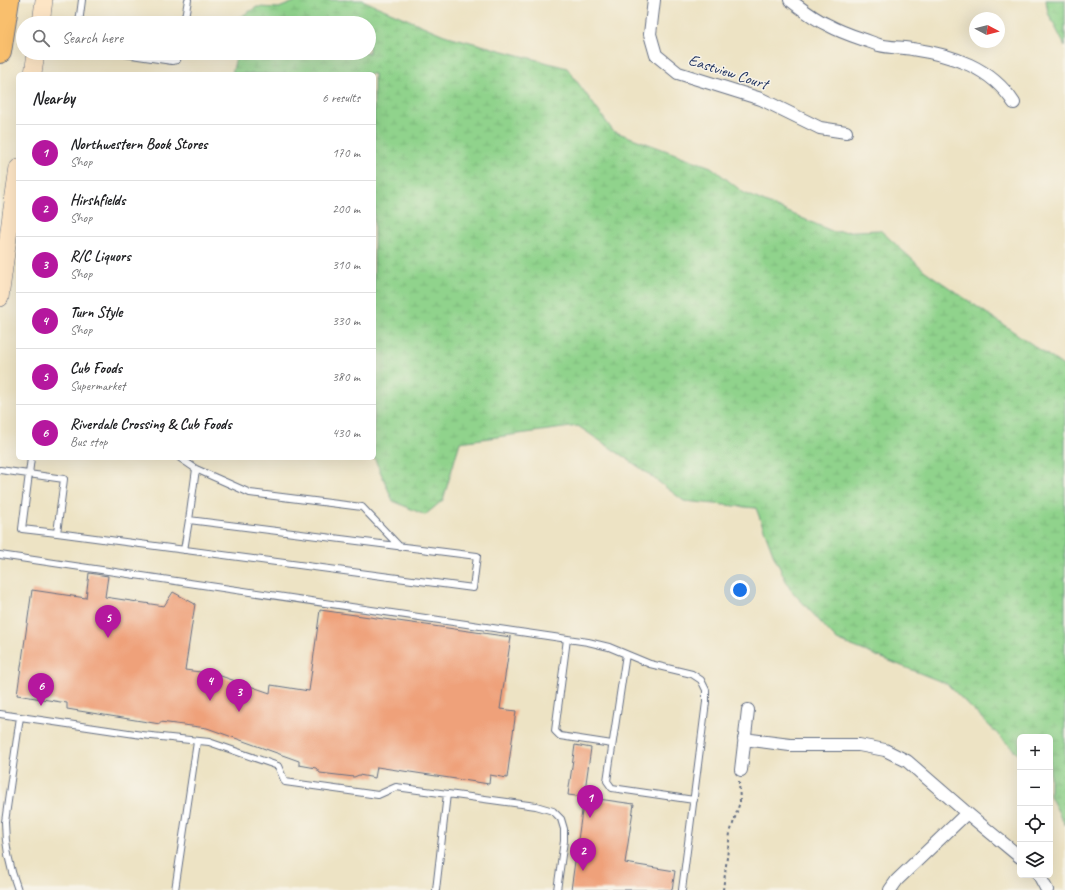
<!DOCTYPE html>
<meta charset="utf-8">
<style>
:root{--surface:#fff;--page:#f6f6f6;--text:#202124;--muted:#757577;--line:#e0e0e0;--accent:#b5179e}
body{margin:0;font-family:Caveat,sans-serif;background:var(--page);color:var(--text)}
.controls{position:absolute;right:12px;bottom:12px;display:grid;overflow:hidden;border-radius:6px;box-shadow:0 4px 16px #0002}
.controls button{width:36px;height:36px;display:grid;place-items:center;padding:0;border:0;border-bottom:1px solid var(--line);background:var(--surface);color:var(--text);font:20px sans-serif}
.compass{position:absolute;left:969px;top:12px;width:36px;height:36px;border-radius:50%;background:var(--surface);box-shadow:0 4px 16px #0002;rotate:97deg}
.you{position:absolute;left:740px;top:590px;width:14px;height:14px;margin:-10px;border:3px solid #fff;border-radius:50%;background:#1a73e8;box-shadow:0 0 0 6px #1a73e833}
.badge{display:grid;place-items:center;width:26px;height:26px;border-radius:50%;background:var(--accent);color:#fff;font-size:13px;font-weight:700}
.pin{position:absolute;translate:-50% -33px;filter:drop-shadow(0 1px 2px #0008)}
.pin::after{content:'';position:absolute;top:21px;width:14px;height:12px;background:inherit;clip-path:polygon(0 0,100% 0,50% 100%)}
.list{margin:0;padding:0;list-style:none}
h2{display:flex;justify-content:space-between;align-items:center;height:52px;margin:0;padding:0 16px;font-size:17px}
h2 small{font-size:13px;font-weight:400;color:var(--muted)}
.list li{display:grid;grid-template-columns:26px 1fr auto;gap:12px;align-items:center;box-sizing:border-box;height:56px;padding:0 16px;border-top:1px solid var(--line)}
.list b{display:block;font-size:15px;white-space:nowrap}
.list p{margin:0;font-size:13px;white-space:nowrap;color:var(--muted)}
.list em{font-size:13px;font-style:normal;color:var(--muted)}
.icon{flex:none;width:22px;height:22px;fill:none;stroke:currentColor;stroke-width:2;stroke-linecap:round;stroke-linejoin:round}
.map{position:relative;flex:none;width:1065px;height:890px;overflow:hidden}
.search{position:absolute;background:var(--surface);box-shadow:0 4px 16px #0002;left:16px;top:16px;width:360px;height:44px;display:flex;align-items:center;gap:10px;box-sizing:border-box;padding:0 14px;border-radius:22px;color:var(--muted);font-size:15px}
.panel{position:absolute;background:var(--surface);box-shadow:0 4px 16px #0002;left:16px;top:72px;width:360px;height:388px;border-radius:6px}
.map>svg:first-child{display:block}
</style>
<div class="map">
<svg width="1065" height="890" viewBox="0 0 1065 890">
<defs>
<pattern id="wetland-marsh" width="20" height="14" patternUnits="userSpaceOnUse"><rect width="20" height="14" fill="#90d38c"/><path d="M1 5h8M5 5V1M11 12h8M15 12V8" fill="none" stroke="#7cb57b"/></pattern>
</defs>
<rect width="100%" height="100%" fill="#f7f3e8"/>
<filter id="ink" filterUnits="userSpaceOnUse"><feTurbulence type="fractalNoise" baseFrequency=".025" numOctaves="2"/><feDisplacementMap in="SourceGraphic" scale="8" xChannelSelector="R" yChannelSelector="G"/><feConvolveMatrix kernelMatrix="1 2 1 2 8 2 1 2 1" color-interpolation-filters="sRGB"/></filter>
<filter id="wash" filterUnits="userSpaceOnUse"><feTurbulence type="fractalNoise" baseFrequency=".012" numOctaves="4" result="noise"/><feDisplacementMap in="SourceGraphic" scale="16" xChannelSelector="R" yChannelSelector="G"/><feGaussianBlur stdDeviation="0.9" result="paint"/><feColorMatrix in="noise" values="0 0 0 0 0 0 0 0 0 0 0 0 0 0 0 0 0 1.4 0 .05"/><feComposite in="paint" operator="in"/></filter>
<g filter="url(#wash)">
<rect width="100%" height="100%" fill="#ede3c4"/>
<path fill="url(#wetland-marsh)" stroke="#568175" d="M299,0H362L444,35L567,68L613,131L711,167L744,193L834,232L880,230L925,271L1065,367V825L1050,796V737H1020V756L947,684L837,640L790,589L774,556L756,508L684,501L639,467L578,426L460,442L443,500L425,515L393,501L374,457V74H232L237,53H369V23H230L257,7L279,8Z
M1046,0H1065V46L1048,13Z"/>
<g id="blocks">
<path fill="#efa17a" d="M89,573L108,576L105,597L164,606L173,592L195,604L185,670L215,674L270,693L271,685L309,691L320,610L511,637L500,709L516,711L507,778L490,775L489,784L377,767L375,778L359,775L354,777L320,773L316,768L299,765V761L207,728L160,722V724L67,709V703L17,695L32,590L86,598Z
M575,745L591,748L584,797L568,795Z
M584,797L634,804L625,863L675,871L672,890H571Z"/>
</g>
</g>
<g filter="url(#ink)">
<use href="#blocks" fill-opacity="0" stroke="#646e82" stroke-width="1"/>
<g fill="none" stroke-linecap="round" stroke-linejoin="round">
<defs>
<path id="lane" d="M79,23L82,0
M184,23L188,0
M118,53L172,61L177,60L179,53
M180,458L196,469
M0,470L64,479L57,533L22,529L31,458
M189,520L196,469L250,493L362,507L400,547
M57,533L473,588L477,556L189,520L184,550
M0,555L588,642L609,647L650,664L692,674L701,680L706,690V702L682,890
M567,639L555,731L560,736L612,744
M626,654L607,781L612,788L694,800
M0,714L142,735L209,742L278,766L285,782L378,795L396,787L536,806L553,811L561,819L564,829V841L557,890
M18,890C10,869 5,845 5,822L20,717
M175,890L197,742
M436,890L447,794"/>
<path id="street" d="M654,0L650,34L656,55L678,73L761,99L820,128L846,132
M790,0C802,9 814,19 828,25C839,31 850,35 862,39C868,41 873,43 879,45C890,48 902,47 912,49C952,55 991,67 1014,103
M744,739L790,745H859L885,750L907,761L967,813L1020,857
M741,770L748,710
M1039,875L1047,890
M890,890L897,880L967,813"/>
<path id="secondary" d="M41,23L44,0
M33,74L36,53
M0,298L11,215L18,168"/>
<path id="highway" d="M0,52L8,0"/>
</defs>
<use href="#lane" stroke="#646e82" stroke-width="8"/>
<use href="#street" stroke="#646e82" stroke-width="14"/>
<use href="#secondary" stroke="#646e82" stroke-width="18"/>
<use href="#highway" stroke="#646e82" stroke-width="24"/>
<path stroke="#646e82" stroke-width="2" stroke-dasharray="3 3" stroke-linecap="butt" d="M723,890L730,833L740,802L739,781"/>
<use href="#lane" stroke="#fff" stroke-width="6"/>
<use href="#street" stroke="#fff" stroke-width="12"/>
<use href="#secondary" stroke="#fde5c5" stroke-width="17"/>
<use href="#highway" stroke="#f9bf6d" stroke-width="22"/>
</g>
</g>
<g text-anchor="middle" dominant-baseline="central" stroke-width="3" stroke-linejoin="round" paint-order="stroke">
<g font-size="16" fill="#1b2f5e" stroke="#f7f3e8">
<text transform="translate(728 72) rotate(18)">Eastview Court</text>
</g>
</g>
</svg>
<div class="controls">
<button>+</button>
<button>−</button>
<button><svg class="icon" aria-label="locate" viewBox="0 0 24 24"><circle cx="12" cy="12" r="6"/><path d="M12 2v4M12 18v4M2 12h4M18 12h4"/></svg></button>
<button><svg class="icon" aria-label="layers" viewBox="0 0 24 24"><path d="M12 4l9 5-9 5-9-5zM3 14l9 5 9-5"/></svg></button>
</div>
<svg class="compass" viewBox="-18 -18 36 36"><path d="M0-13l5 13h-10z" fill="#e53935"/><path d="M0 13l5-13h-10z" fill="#757577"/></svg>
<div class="you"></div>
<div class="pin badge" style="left:590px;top:818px">1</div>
<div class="pin badge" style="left:583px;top:871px">2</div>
<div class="pin badge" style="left:239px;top:712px">3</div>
<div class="pin badge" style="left:210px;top:701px">4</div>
<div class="pin badge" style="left:108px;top:638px">5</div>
<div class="pin badge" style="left:41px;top:706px">6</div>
<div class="search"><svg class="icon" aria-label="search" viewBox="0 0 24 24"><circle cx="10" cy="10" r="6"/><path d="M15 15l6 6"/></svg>Search here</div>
<section class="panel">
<h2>Nearby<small>6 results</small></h2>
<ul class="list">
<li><span class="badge">1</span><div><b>Northwestern Book Stores</b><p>Shop</p></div><em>170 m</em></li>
<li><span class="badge">2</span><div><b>Hirshfields</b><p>Shop</p></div><em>200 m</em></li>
<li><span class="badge">3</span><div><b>R/C Liquors</b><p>Shop</p></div><em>310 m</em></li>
<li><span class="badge">4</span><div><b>Turn Style</b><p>Shop</p></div><em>330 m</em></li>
<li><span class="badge">5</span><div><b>Cub Foods</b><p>Supermarket</p></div><em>380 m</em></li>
<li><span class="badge">6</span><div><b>Riverdale Crossing &amp; Cub Foods</b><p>Bus stop</p></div><em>430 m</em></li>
</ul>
</section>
</div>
